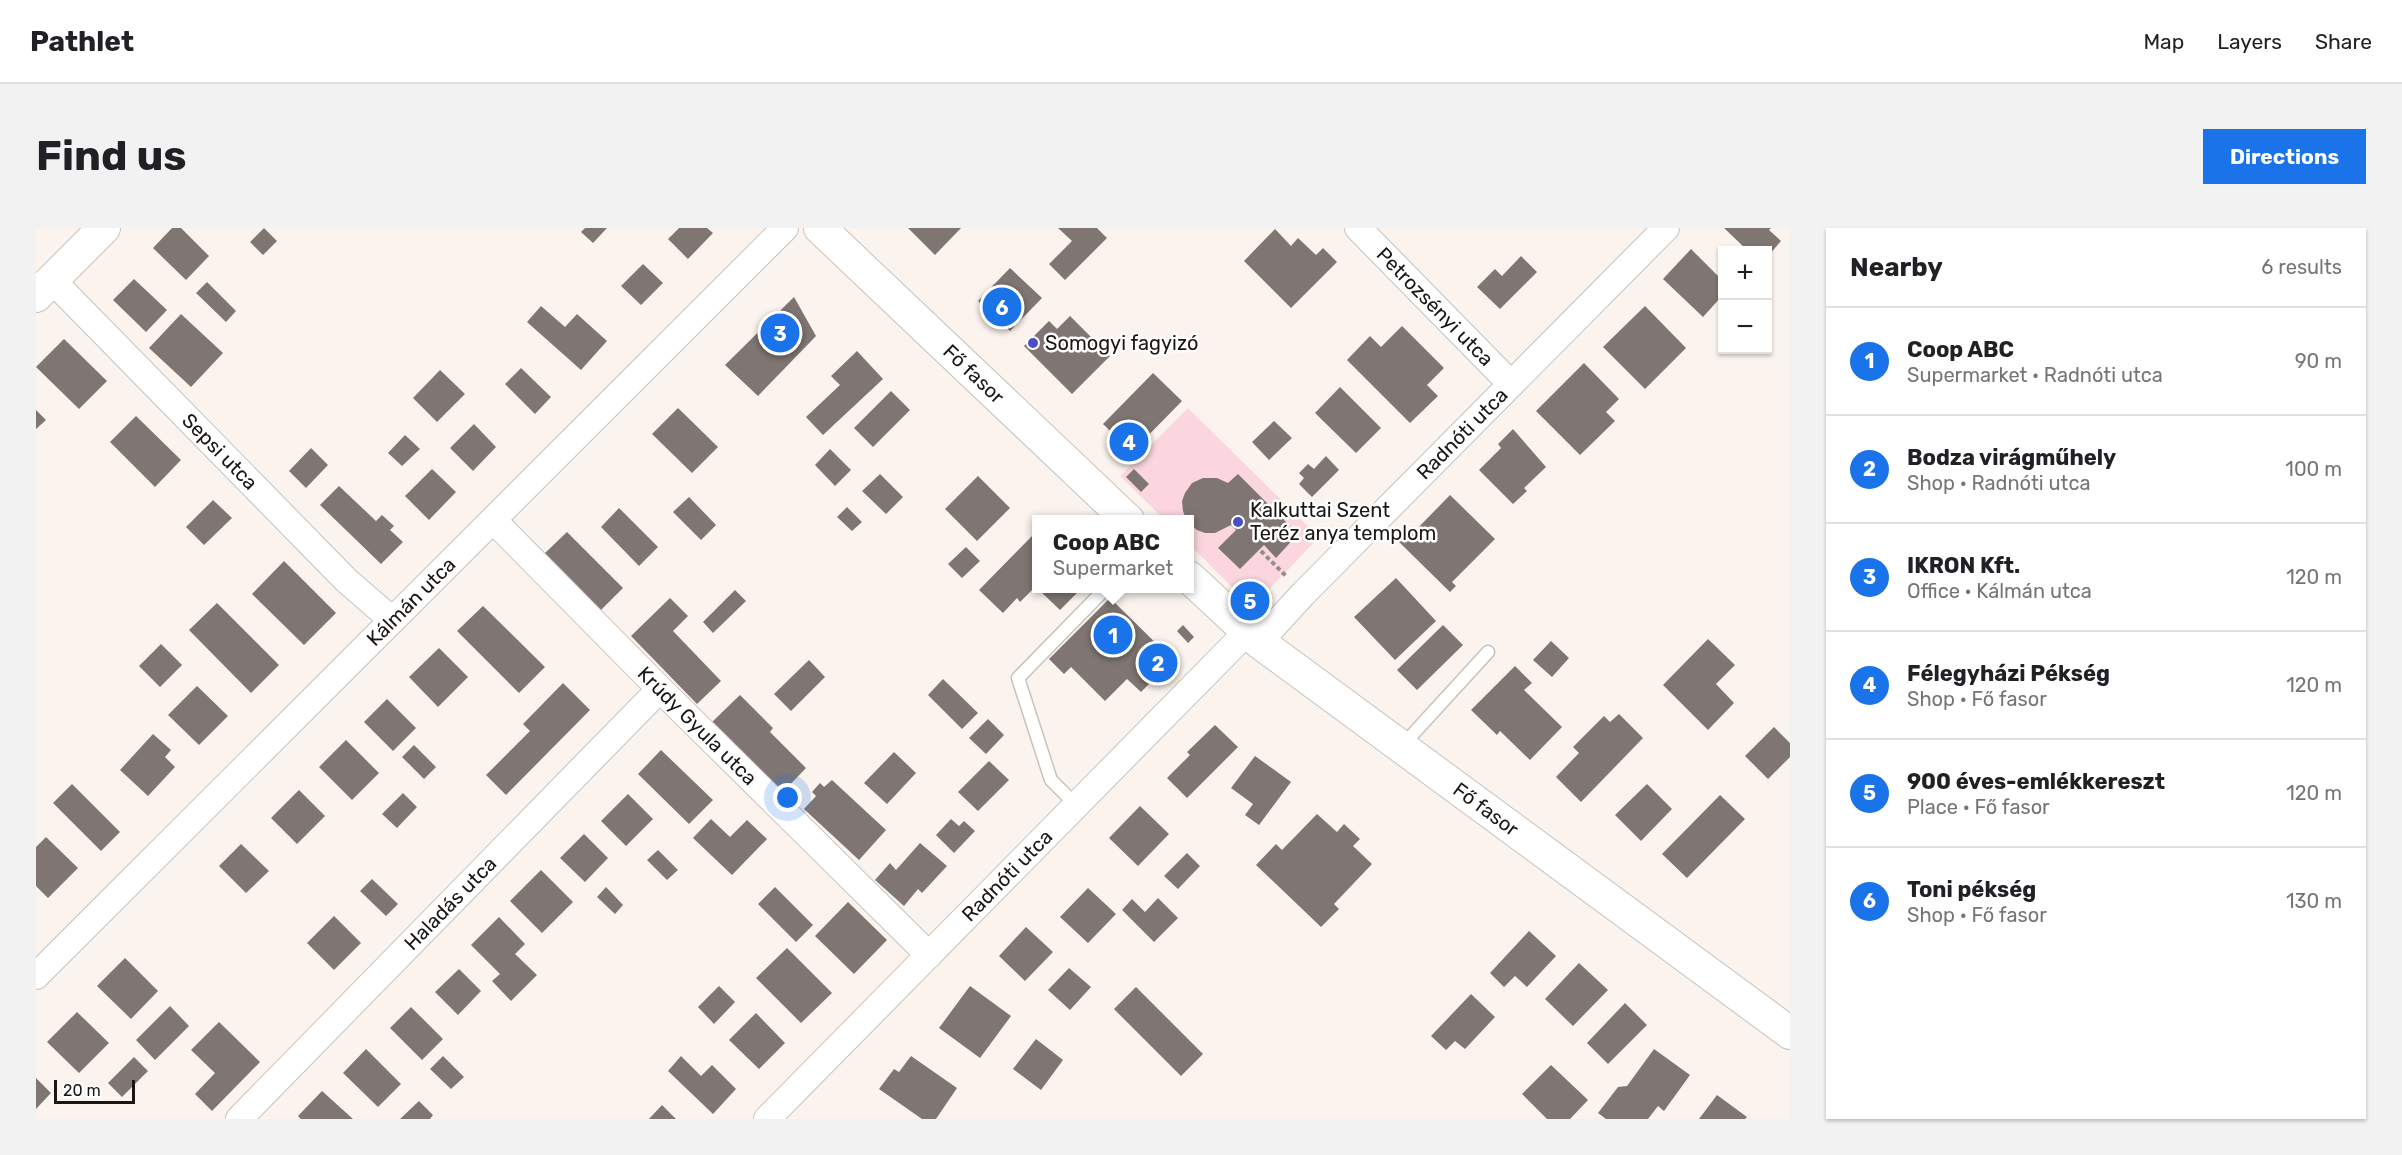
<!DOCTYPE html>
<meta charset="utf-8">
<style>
:root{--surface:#fff;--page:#f2f2f2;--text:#202124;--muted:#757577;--line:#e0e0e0;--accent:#1a73e8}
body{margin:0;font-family:Rubik,sans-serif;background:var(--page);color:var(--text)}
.controls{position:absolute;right:18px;top:18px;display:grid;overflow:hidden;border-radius:0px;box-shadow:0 2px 4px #0004}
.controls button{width:54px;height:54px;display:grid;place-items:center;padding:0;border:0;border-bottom:2px solid var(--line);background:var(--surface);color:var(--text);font:30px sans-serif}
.scale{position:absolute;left:18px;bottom:15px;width:81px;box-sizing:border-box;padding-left:6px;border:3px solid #191614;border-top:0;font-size:16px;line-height:21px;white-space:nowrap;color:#191614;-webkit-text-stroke:4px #fff;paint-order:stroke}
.you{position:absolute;left:752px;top:570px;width:21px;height:21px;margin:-15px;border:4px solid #fff;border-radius:50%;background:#1a73e8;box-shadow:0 0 0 9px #1a73e833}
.badge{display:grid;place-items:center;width:39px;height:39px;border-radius:50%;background:var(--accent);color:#fff;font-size:20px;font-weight:700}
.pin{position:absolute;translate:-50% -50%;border:3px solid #fff;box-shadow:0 2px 6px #0006}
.popup{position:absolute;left:996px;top:287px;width:162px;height:78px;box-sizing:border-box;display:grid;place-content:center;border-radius:0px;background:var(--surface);filter:drop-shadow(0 2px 4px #0005);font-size:20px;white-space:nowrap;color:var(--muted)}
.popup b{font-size:22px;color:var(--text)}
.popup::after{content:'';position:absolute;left:50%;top:100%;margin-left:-12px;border:12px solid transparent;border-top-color:var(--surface)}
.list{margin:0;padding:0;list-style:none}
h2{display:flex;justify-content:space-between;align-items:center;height:78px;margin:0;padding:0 24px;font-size:26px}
h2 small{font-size:20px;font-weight:400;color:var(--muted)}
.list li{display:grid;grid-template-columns:39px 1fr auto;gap:18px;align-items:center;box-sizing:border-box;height:108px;padding:0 24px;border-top:2px solid var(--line)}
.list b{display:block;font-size:22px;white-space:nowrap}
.list p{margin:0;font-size:20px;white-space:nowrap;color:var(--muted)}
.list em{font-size:20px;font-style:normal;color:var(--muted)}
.map{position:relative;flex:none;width:1754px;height:891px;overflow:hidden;border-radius:0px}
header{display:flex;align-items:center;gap:36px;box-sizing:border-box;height:84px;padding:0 30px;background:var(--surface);border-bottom:2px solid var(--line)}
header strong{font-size:28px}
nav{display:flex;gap:33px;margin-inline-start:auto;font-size:21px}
.intro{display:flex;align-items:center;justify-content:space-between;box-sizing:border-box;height:144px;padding:0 36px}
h1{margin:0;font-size:42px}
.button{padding:15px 27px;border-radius:0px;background:var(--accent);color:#fff;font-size:21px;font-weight:700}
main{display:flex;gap:36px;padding:0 36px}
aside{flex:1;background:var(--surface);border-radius:0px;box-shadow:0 2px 4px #0004}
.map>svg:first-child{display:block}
</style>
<header>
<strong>Pathlet</strong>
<nav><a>Map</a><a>Layers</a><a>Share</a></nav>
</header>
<div class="intro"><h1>Find us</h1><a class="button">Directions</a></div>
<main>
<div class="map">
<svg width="1754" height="891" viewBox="0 0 1754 891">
<rect width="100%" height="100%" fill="#fbf3ed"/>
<path fill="#fbd6de" d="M1152,180L1283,309L1224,371L1216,368L1206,369L1154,317V292L1128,291L1084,248Z"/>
<path fill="#7f7673" d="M136,0H145L173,28L150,52L117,20Z
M228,0L241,13L227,27L214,14Z
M549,0H571L557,15L545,4Z
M643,0H671L677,5L652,31L632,11Z
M872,0H925L899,27Z
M1022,0H1061L1071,10L1029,52L1013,36L1036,13Z
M1688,0H1735L1733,2L1745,13L1732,28V22H1711Z
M1239,1L1255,18L1262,10L1280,27L1287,20L1301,34L1255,80L1208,33Z
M1655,21L1686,52V68L1667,89L1627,51Z
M1485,28L1501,44L1464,81L1441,59L1459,41L1466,48Z
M607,36L627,55L605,77L585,58Z
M974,40L1006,70L974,103L942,73Z
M98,51L131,82L110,104L77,72Z
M171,54L200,83L190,94L160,65Z
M758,69L780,108L722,168L689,137Z
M505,78L529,99L541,86L571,113L545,142L491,94Z
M1609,78L1650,120L1609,161L1567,119Z
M145,86L187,125L155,159L113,120Z
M1034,88L1074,128L1036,166L988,118L1013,93L1021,101Z
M1366,98L1408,140L1391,157L1402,168L1374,195L1311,132L1334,108L1345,119Z
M28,111L71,153L43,181L0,139Z
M821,123L847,151L787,207L770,189L804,157L795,148Z
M1548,135L1583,171L1570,184L1579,193L1544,227L1500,183Z
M485,140L515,169L499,186L469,156Z
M404,142L429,166L401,194L377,170Z
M1117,145L1146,173L1096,224L1067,196Z
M1304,159L1345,200L1320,225L1279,185Z
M855,163L874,182L837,219L818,200Z
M642,180L682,219L656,245L616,206Z
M0,182L10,192L0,201Z
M100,188L145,232L119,259L74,214Z
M1238,193L1256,210L1233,232L1216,214Z
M438,196L460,219L437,243L414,220Z
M1477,201L1510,239L1488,260L1491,263L1477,276L1443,242L1465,220L1462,216Z
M369,207L384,221L366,238L352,225Z
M275,220L292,237L270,260L253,243Z
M794,221L815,242L799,258L779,237Z
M1290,228L1303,242L1276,269L1263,256L1268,250L1263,245L1272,236L1278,241Z
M396,241L420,264L393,292L369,268Z
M1098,241L1113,256L1105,264L1090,249Z
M844,246L867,269L850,286L826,263Z
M1202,246L1262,306L1240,330L1228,317L1204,341L1182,320L1200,302L1195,297L1179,305H1169L1161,302L1154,296V291H1150L1147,283L1146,273L1149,265L1156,255L1167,250H1181L1192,255Z
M942,248L974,280L941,313L909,281Z
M303,258L340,293L346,287L358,298L354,302L367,314L345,336L284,277Z
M1414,267L1459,311L1416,354L1420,358L1414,364L1360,311L1371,300L1377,305Z
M653,269L680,297L665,312L637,284Z
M177,272L196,290L168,317L150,299Z
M811,279L826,294L816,303L801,289Z
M583,280L622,319L603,338L565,299Z
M531,304L587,360L564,383L508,326Z
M1000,304V360L999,359L984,374L981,370L967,385L943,362Z
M930,319L944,333L926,350L912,336Z
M248,333L300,385L268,417L216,366Z
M1360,350L1400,393L1359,432L1318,389Z
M1001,360H1046L1024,382Z
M699,362L710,373L677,405L667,394Z
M634,370L652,388L637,403L685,453L661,476L595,408Z
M1074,370L1137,432L1105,464L1091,451L1069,473L1035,439L1028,446L1013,431Z
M181,375L243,437L215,465L153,402Z
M447,378L509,439L483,465L421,403Z
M1147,397L1158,409L1152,415L1141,403Z
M1407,397L1427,417L1381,462L1361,442Z
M1672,411L1699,437L1680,456L1698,475L1672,502L1627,457Z
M1515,413L1533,430L1516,449L1497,432Z
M125,416L146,437L124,459L103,438Z
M403,420L432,449L402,479L373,449Z
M773,432L789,449L755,483L738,466Z
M1479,438L1496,455L1488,462L1526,499L1494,532L1464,503L1461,507L1435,482Z
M907,451L942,485L926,501L892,467Z
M527,455L554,482L470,567L450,547L494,503L487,496Z
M161,458L192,488L163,517L132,487Z
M704,467L737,500L734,504L770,540L747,564L676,494Z
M351,471L380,500L357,523L328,494Z
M1583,486L1607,510L1545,574L1520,549L1543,525L1537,519L1568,488L1574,494Z
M952,491L968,507L950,526L933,510Z
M1179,497L1202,519L1151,570L1131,550L1154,527L1151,524Z
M1738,499L1754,515V529L1732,551L1709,528Z
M117,506L135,522L129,529L139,539L112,568L84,542Z
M310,512L343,545L316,572L283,539Z
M378,517L400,539L388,551L366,529Z
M625,522L677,572L653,596L602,546Z
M858,524L880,545L851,576L828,555Z
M1219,528L1255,554L1223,597L1209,587L1217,576L1195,560Z
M953,533L973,552L942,583L922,564Z
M796,552L850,602L823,632L768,581L780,568L776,564L784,555L788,559Z
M36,556L84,604L65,623L17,575Z
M1611,556L1636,581L1605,613L1579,587Z
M263,562L289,588L261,616L235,590Z
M367,565L381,579L361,600L346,586Z
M592,566L617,591L590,618L565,593Z
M1684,567L1709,591L1651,650L1626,626Z
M1104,578L1133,606L1102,638L1073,610Z
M1281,586L1301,604L1308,596L1324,611L1317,618L1336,636L1298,676L1303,681L1285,699L1220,637L1240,616L1246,622Z
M675,591L694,609L711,592L731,611L696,647L657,610Z
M915,591L923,598L928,593L939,603L918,625L900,607Z
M548,606L572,630L549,654L524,630Z
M10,609L42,640L12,670L0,658V619Z
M884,615L911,638L886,665L882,661L868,678L839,652L854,635L860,642Z
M205,616L233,643L210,665L183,638Z
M622,622L642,642L631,652L611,632Z
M1151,625L1164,638L1142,661L1128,648Z
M505,642L537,674L506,705L474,673Z
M336,651L362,676L350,688L324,663Z
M570,659L587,677L579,686L561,669Z
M739,659L777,697L760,714L722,676Z
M1052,660L1080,686L1052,715L1024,689Z
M1122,670L1142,690L1118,714L1086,682L1096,671L1109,684Z
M812,674L851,712L818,746L779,708Z
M298,688L325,715L298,742L271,715Z
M463,689L489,716L479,726L501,747L475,773L456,753L464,746L435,717Z
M990,699L1017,724L989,753L963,728Z
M1493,703L1520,728L1491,759L1479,748L1468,759L1454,745Z
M751,720L796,765L765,795L720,750Z
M89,730L122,763L95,791L61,758Z
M1543,735L1572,762L1537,798L1509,771Z
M1033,740L1055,759L1034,782L1012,762Z
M423,741L445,763L422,787L399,764Z
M683,758L699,774L678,796L662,779Z
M934,758L975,788L944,830L903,800Z
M1100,759L1167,826L1145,848L1078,781Z
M1435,766L1459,789L1429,821L1419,813L1410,822L1395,808Z
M1589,775L1611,797L1572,836L1551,815Z
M134,778L153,798L119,832L100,812Z
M375,779L407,811L386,832L354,800Z
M41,784L73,815L43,845L11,814Z
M720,785L749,815L723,841L693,812Z
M183,794L224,834L176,883L159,866L179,845L155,822Z
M1000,811L1027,832L1005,862L977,841Z
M330,821L365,856L342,879L307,845Z
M1618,821L1654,847L1628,883L1622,878L1612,891H1570L1562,885L1582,859L1591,858Z
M407,828L428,849L415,861L394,841Z
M645,828L665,848L676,837L700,861L677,886L632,843Z
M875,828L921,860L900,891H886L843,861L858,841L863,844Z
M98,829L112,843L86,869L72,855Z
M1515,837L1552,872L1534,891H1511L1486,866Z
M0,850L15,865L0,881Z
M286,863L317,891H265L262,888Z
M1681,867L1711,889L1709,891H1663Z
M383,873L397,887L394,891H364Z
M626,877L640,891H613Z"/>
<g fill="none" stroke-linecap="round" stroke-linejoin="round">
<defs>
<path id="service" d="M1366,518L1452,424
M1041,578L1015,552L982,450L1070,360"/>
<g id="minor">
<path id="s1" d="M1322,0L1475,156"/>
<path id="s2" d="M16,52L310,352L356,392"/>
<path id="s3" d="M457,292L624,461L893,727"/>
<path id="s4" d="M1223,414L1268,365L1630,0"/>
<path id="s5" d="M0,748L749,0"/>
<path id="s6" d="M203,891L624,461"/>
<path id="s7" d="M731,891L1211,404"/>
</g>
<g id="tertiary">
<path id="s8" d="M784,0L1092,292"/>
<path d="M0,68L68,0"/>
<path id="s9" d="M1154,350L1223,414L1754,805"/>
</g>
</defs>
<use href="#service" stroke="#c9c2bc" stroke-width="15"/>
<use href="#minor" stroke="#c9c2bc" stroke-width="28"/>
<use href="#tertiary" stroke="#c9c2bc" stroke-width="34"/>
<path stroke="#948e8a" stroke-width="4" stroke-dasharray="4.5 3" stroke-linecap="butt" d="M1225,323L1250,348"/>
<use href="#service" stroke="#fff" stroke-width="12"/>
<use href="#minor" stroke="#fff" stroke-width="26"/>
<use href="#tertiary" stroke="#fff" stroke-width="32"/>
</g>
<g fill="#494fc4" stroke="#fff" stroke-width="2">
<circle cx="997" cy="115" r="6"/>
<circle cx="1202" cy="294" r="6"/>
</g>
<g text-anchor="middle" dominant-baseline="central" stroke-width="5" stroke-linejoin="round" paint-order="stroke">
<g font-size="20" fill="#191614" stroke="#fff">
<text stroke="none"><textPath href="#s1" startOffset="110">Petrozsényi utca</textPath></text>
<text stroke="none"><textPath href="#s8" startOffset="212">Fő fasor</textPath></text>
<text stroke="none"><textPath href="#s4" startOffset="291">Radnóti utca</textPath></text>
<text stroke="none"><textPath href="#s2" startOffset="240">Sepsi utca</textPath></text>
<text stroke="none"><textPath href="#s5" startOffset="530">Kálmán utca</textPath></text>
<text stroke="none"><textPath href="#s3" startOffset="290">Krúdy Gyula utca</textPath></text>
<text stroke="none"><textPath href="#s9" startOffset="376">Fő fasor</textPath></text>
<text stroke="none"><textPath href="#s7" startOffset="342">Radnóti utca</textPath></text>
<text stroke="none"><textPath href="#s6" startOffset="302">Haladás utca</textPath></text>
</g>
<g font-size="20" fill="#191614" stroke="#fff" text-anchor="start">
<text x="1009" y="115">Somogyi fagyizó</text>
<text x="1214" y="282">Kalkuttai Szent<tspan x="1214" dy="23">Teréz anya templom</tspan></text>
</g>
</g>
</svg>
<div class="controls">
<button>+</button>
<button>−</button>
</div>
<div class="scale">20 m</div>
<div class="you"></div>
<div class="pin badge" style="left:1077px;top:407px">1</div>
<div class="popup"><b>Coop ABC</b>Supermarket</div>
<div class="pin badge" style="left:1122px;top:435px">2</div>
<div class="pin badge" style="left:744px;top:105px">3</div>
<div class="pin badge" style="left:1093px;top:214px">4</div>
<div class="pin badge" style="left:1214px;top:373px">5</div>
<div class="pin badge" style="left:966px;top:79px">6</div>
</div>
<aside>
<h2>Nearby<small>6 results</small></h2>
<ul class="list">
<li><span class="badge">1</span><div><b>Coop ABC</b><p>Supermarket · Radnóti utca</p></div><em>90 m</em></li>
<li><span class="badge">2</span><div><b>Bodza virágműhely</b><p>Shop · Radnóti utca</p></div><em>100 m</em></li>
<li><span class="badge">3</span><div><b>IKRON Kft.</b><p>Office · Kálmán utca</p></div><em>120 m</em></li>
<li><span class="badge">4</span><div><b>Félegyházi Pékség</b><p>Shop · Fő fasor</p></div><em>120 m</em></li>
<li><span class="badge">5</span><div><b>900 éves-emlékkereszt</b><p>Place · Fő fasor</p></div><em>120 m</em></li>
<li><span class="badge">6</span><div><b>Toni pékség</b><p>Shop · Fő fasor</p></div><em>130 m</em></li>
</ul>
</aside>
</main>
